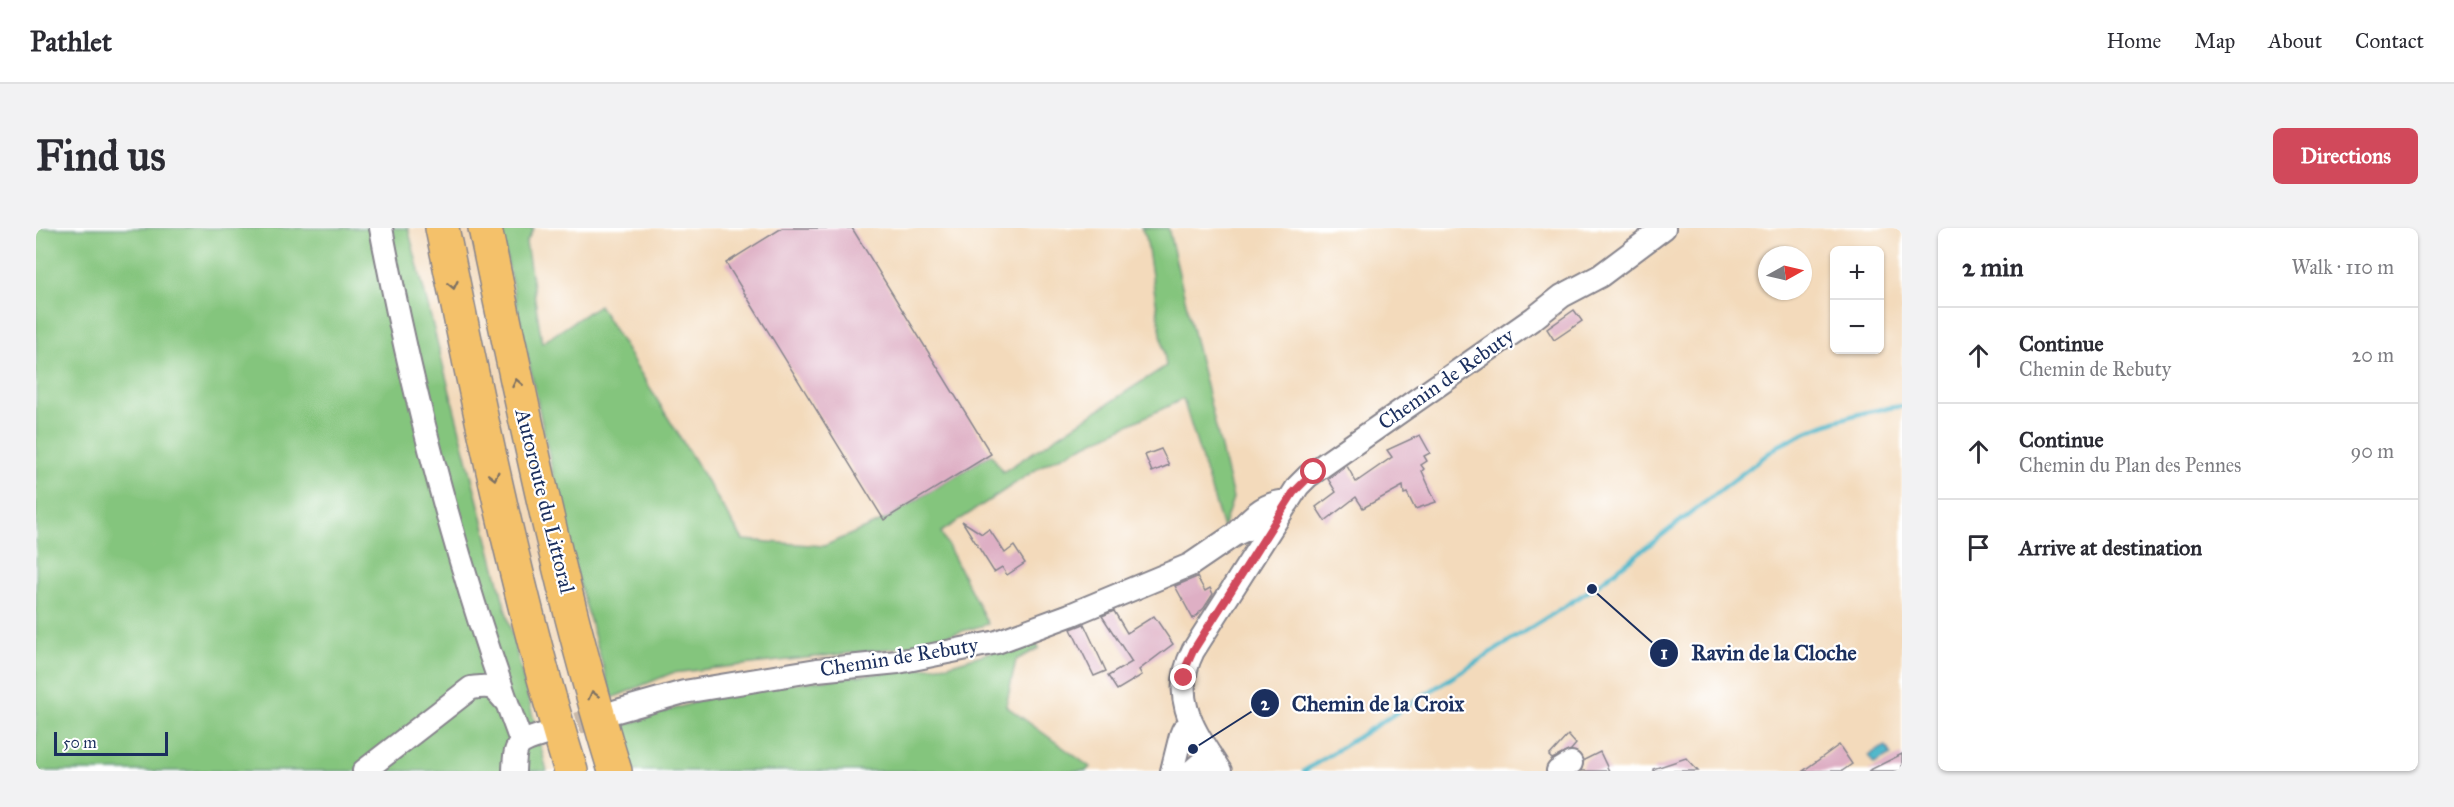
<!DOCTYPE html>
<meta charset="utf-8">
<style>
:root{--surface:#fff;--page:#f2f2f3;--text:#2b2b33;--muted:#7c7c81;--line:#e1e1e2;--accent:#d1495b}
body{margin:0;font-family:"IM FELL Great Primer",serif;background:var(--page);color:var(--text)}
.controls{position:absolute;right:18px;top:18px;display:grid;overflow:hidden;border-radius:9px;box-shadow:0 2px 4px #0004}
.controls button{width:54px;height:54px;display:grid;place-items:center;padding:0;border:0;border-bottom:2px solid var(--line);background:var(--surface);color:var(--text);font:30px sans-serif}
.compass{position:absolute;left:1722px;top:18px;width:54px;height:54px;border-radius:50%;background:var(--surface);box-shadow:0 2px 4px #0004;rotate:82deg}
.scale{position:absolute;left:18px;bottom:15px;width:114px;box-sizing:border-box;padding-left:6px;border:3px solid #1b2f5e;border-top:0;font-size:16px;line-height:21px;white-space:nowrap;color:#1b2f5e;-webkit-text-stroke:4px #fff;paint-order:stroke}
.stop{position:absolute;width:18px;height:18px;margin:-14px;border:4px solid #d1495b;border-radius:50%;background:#fff}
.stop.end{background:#d1495b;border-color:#fff;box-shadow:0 2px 6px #0008}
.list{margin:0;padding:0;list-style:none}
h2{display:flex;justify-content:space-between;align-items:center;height:78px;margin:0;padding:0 24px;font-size:26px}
h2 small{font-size:20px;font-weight:400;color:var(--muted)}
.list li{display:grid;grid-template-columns:39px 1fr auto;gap:18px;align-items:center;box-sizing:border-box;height:96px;padding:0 24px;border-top:2px solid var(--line)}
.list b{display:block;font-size:22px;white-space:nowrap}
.list p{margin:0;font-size:20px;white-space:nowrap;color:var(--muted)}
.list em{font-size:20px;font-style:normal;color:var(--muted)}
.icon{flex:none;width:33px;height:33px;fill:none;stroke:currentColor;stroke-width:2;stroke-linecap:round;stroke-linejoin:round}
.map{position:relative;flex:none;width:1866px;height:543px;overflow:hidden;border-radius:9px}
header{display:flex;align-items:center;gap:36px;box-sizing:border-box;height:84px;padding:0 30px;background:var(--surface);border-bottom:2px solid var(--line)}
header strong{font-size:28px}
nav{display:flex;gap:33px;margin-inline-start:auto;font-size:21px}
.intro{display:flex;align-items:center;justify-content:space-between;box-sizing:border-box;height:144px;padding:0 36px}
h1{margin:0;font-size:42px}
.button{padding:15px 27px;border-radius:9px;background:var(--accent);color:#fff;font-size:21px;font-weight:700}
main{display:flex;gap:36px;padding:0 36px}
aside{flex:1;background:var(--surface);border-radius:9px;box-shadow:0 2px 4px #0004}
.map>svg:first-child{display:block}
</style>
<header>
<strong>Pathlet</strong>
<nav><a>Home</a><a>Map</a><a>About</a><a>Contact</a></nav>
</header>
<div class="intro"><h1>Find us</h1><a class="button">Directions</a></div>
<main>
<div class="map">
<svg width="1866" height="543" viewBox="0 0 1866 543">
<rect width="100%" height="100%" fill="#fff"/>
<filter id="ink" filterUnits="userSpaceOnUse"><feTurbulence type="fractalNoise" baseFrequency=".0167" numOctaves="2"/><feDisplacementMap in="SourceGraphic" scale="12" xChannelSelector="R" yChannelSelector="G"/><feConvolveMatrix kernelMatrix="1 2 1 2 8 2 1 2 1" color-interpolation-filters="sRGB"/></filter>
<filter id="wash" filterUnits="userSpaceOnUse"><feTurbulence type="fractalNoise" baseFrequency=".008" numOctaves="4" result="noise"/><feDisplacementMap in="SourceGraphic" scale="24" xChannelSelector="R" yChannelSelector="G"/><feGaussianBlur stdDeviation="1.35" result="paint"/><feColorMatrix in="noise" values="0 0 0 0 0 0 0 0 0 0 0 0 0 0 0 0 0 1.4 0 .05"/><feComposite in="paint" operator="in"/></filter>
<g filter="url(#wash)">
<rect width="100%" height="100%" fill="#f3dabb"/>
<path fill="#84c57d" stroke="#507a6e" stroke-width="1.5" d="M0,0H372L511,543H0Z
M464,0H498L490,15L506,115L563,77L707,312L788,318L848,292L955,226L967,244L1130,138L1110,9L1105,0H1132L1197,270L1187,300L1147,171L1007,237L905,304L952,396L869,419L636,445L576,470L531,311Z
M999,411L1003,420L980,432L970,478L1054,539L1050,543H597L585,498L694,463L912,437Z"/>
<path fill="#4cb6c9" stroke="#347294" stroke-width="1.5" d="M1850,518L1855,527L1838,536L1832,527Z"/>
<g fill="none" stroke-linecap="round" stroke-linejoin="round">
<path stroke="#4cb6c9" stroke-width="4.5" d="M1268,543L1556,361L1742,218C1783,196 1820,184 1866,178"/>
</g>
<g id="blocks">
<path fill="#deafc4" d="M746,0H816L955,226L848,292L690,35Z
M1538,82L1546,93L1518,112L1511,101Z
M1384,207L1394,225L1388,228L1391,233L1385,237L1388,241L1386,243L1400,274L1379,281L1371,265L1368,266L1367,258L1327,280L1320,269L1289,293L1280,279L1300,264L1292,251L1311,238L1320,254L1356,229L1351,222Z
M1125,221L1133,237L1116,244L1109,227Z
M926,293L946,306L953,301L969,325L978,318L989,335L971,347L966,339L958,344Z
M1161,349L1169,363L1174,360L1177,366L1168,380L1157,391L1139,358Z
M1078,383L1091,405L1118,388L1137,416L1103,442L1106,447L1081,462L1072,448L1096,434L1066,388Z
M1048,396L1070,443L1058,448L1035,401Z
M1532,507L1540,516L1535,522L1516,531L1513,528Z
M1803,517L1816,536L1806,543H1767Z
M1564,524L1573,543H1545L1548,532Z
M1866,526V543H1832Z
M1650,530L1662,543H1617V541Z"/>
</g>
</g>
<g filter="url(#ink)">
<use href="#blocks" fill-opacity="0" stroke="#87848c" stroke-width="1.5"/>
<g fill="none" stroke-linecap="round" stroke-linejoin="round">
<path stroke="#c8b8a8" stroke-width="22" stroke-dasharray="22 11" stroke-linecap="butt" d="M510,505L576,485"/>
<defs>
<path id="minor" d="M345,0C378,174 423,347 485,513
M1239,294L1220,297L1198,307C1213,292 1229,272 1252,274
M581,483L648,464L781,442L862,434L961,414L1034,387L1154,337L1198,307
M328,543L435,460C456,457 457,458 471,475
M478,543C479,516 480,515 506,507
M1136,543L1145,507L1147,502L1156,496
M1156,543L1174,527
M1184,543C1159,503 1133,471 1157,423L1262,258L1272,248L1498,90L1526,68L1564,48L1628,0
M1522,543L1535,535"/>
<path id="highway" d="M406,0C443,182 480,365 535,543
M449,0C487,182 524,365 579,543"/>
</defs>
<use href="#minor" stroke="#87848c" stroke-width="26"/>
<use href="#highway" stroke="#87848c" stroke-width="36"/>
<use href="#minor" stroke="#fff" stroke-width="22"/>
<use href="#highway" stroke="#f4c16a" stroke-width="33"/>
</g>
<defs><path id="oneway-chevron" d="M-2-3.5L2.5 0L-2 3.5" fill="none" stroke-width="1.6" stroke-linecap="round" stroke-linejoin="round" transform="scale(1.5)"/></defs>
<g stroke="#7d7163">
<use href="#oneway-chevron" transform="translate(417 57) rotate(78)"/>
<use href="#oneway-chevron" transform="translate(481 155) rotate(-102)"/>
<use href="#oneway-chevron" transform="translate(458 248) rotate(76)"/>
<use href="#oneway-chevron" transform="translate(557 467) rotate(-104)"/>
</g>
</g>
<g fill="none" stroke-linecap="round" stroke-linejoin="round" filter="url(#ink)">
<path stroke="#d1495b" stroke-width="8" d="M1148,450L1149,441L1157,423L1257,265L1278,244"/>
</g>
<g text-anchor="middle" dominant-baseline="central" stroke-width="4.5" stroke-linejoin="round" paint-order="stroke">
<g font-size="21" fill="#1b2f5e" stroke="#fff">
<text transform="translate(1410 151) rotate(-35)">Chemin de Rebuty</text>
<text transform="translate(509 273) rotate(76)">Autoroute du Littoral</text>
<text transform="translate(863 429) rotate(-9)">Chemin de Rebuty</text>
</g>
</g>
<path fill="none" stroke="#1b2f5e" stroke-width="2" d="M1556 361L1628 425M1157 521L1229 475"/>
<g fill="#1b2f5e" stroke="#fff" stroke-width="2">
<circle cx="1556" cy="361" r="6"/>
<circle cx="1157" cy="521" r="6"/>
<circle cx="1628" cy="425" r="15"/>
<circle cx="1229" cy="475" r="15"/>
</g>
<g font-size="18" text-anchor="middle" font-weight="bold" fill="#fff">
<text x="1628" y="431">1</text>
<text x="1229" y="482">2</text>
</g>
<g font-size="22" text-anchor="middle" font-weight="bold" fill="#1b2f5e" stroke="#fff" stroke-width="4.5" stroke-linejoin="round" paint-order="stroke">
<text x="1738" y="432">Ravin de la Cloche</text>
<text x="1342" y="483">Chemin de la Croix</text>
</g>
</svg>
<div class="controls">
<button>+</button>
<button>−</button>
</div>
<svg class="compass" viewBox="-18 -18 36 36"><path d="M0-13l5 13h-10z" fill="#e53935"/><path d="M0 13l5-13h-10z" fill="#7c7c81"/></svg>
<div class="scale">50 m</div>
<div class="stop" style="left:1278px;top:244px"></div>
<div class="stop end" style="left:1148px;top:450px"></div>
</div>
<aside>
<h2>2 min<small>Walk · 110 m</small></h2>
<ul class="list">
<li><svg class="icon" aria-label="ahead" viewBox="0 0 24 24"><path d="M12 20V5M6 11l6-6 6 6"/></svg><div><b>Continue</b><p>Chemin de Rebuty</p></div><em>20 m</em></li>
<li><svg class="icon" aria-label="ahead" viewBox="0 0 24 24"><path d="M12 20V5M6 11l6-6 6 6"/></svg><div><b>Continue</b><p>Chemin du Plan des Pennes</p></div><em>90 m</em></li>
<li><svg class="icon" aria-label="arrive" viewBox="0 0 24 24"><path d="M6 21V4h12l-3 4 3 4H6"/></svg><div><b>Arrive at destination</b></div></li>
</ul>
</aside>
</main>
